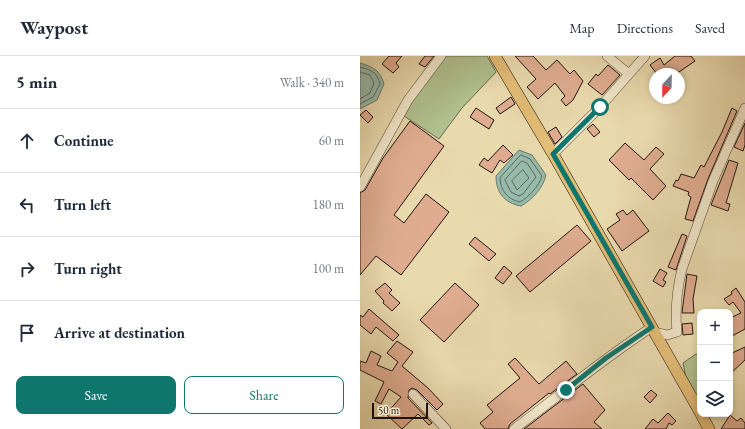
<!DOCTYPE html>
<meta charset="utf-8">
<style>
:root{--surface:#fff;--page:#f6f6f7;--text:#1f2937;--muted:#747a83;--line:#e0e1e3;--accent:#0f766e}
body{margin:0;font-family:"EB Garamond",serif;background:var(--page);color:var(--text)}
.controls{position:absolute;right:12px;bottom:12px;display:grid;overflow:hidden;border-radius:8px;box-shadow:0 2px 6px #0003}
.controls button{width:36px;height:36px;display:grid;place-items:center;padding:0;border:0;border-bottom:1px solid var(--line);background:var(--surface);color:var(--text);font:20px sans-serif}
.compass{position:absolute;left:289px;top:12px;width:36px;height:36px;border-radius:50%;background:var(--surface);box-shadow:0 2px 6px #0003;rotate:202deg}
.scale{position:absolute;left:12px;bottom:10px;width:56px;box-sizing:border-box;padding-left:4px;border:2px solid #21140f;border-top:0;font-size:11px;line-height:14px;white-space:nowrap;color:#21140f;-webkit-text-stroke:3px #f1e7ca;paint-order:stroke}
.stop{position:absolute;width:12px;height:12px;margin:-9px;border:3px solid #0f766e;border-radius:50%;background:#fff}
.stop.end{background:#0f766e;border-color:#fff;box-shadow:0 1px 4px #0008}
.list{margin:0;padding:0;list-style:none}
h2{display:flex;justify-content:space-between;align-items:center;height:52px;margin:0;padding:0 16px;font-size:17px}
h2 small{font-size:13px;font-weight:400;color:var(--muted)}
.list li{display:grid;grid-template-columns:26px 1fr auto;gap:12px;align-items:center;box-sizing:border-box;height:64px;padding:0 16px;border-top:1px solid var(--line)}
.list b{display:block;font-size:15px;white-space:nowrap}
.list em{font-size:13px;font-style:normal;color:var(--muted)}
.actions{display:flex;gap:8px;padding:12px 16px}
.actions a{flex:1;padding:9px 0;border:1px solid var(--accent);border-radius:8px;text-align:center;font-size:14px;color:var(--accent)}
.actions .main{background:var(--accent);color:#fff}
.icon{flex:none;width:22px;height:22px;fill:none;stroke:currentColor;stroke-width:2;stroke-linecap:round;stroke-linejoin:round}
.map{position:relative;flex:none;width:385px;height:373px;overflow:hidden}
header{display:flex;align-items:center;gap:24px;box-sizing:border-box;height:56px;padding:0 20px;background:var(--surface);border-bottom:1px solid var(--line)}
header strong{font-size:19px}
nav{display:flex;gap:22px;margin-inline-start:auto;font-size:14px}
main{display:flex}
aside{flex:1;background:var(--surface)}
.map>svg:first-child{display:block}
</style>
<header>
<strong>Waypost</strong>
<nav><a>Map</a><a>Directions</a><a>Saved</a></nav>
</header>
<main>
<aside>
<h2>5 min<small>Walk · 340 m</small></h2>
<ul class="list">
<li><svg class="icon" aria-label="ahead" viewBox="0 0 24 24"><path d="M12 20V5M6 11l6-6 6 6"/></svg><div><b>Continue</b></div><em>60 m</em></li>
<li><svg class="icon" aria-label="left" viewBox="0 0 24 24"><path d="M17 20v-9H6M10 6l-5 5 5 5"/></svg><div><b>Turn left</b></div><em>180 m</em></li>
<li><svg class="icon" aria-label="right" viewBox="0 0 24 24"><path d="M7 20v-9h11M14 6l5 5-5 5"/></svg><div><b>Turn right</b></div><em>100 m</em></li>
<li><svg class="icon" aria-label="arrive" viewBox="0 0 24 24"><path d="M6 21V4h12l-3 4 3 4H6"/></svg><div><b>Arrive at destination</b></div></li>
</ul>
<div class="actions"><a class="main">Save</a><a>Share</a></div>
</aside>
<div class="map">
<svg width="385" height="373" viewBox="0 0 385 373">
<rect width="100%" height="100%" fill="#e9daae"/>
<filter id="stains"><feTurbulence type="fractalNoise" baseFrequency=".005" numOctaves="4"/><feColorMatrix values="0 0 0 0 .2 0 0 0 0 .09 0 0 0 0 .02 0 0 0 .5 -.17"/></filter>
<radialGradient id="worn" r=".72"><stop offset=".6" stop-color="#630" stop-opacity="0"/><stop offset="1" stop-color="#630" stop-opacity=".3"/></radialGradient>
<path fill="#b0c18f" stroke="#686a4f" d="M83,0H127L136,16L102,52L79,83L44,60L51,45Z
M336,298L340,302V345L327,327L323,307Z"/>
<path fill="#97bbab" stroke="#68786d" d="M0,7C13,11 20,14 24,28L17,44L0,53Z
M159,94L172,99L186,119C183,132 173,143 161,150C144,147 136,136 136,120Z"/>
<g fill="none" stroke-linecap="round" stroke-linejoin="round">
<path stroke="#5c685d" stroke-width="1" d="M0,11C11,14 17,16 20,28L13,41L0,48
M0,16L10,19L14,27L10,37L0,43
M161,99L170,103L182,120C179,130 169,141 160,146C148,144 140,134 140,122Z
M162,105L167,107L176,121L163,138L159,140L151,136L145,124Z
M163,114L169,122L157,134L152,125Z"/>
</g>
<path fill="#dfac90" stroke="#21140f" d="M29,0H42L36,7L39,11L33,17L22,8Z
M65,0H74L65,11L59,8Z
M155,0H173L186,14L197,4L210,18L214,14L223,25L213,44L206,50L201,44L205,40L195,27L178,43L167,31L176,23Z
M315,0H331L335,5L316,18H297L290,9L300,2L304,9Z
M248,9L260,19L242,39L228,28L236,18L238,20Z
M151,41L155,48L140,58L136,52Z
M116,52L134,64L129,73L110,61Z
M372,52L377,55L348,123L333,165L325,163L331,141L328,139L329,136L313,130L316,124L318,125L321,118L334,122L341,109L344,111L362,76Z
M6,54L13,61L8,67L0,59Z
M50,65L84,90L34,159L44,167L66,138L89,156L41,219L16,200L0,219V137L5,134L23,102Z
M385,67V89L383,95L374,91Z
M233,68L240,76L234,81L227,73Z
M196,71L202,81L195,88L188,76Z
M265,87L284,104L296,91L304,98L290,113L306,130L293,144L271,122L269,124L249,104Z
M143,89L153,99L144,107L140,104L132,117L119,109L124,102L128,105Z
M369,104L378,107L366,147L370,148L368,155L351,149Z
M263,154L267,159L273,154L289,175L262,195L247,173L260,164L256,158Z
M217,169L231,185L170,236L156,220Z
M322,178L327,180L316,214L308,211Z
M115,181L136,198L129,205L109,188Z
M144,210L152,217L143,228L135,222Z
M300,213L307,217L303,224L306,226L303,231L293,225Z
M327,218L337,220L333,243L334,257H322Z
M25,227L32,234L29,237L40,247L32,255L23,247L24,245L15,235Z
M95,227L119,249L84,286L60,264Z
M376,232L385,246V273L372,280L370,275V262L381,257L373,246L369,249L364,243L372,238L371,236Z
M9,253L39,279L33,285L16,271L11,278L0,269V259L3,261Z
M332,267L333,278L323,279L322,268Z
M37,285L53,296L42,310L68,332L83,348L77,354L57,334L52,332L49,334L48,342L72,367L69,369L58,358L42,373L26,358L41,341L29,333L21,348L15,345L24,326L0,314V305L6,307L11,295L21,300L17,309L32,315L38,306L27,297Z
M385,291V304L370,318V298Z
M155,302L179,328L206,305L217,318L190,338L189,337L150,368L148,373H125L120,367L133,356L127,349L160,322L148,308Z
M223,328L245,354L234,366L242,373H164Z
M291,334L297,339L290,347L284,341Z
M308,357L316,365L312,369L309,367L306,373H285L293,363L298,367Z
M370,359L377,365L381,362L385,367V373H361Z"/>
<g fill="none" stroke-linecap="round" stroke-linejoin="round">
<defs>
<path id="minor" d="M247,0L269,18
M193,98L240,51L285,0
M0,131L48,44L81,0
M295,276L307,279L317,276C315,256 317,233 322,213L353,125L385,52
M53,338L86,373
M154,373C200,339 244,302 292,271"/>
<path id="major" d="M135,0L193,98L340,356
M341,358L349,373"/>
</defs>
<use href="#minor" stroke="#534637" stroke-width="10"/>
<use href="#major" stroke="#21140f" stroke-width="12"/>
<use href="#minor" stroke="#f1e7ca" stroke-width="9"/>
<use href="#major" stroke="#e4bd77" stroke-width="11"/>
</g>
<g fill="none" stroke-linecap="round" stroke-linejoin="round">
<path stroke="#0f766e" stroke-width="5" d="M206,334L246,302L292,271L193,98L240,51"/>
</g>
<rect width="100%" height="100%" filter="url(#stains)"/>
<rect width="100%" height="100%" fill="url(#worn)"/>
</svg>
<div class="controls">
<button>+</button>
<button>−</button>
<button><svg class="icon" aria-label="layers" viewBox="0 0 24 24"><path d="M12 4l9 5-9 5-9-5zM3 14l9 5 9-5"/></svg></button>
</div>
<svg class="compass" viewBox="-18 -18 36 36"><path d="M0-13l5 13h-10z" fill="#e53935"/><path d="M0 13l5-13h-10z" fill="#747a83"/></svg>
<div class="scale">50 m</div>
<div class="stop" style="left:240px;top:51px"></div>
<div class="stop end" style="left:206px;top:334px"></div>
</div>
</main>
